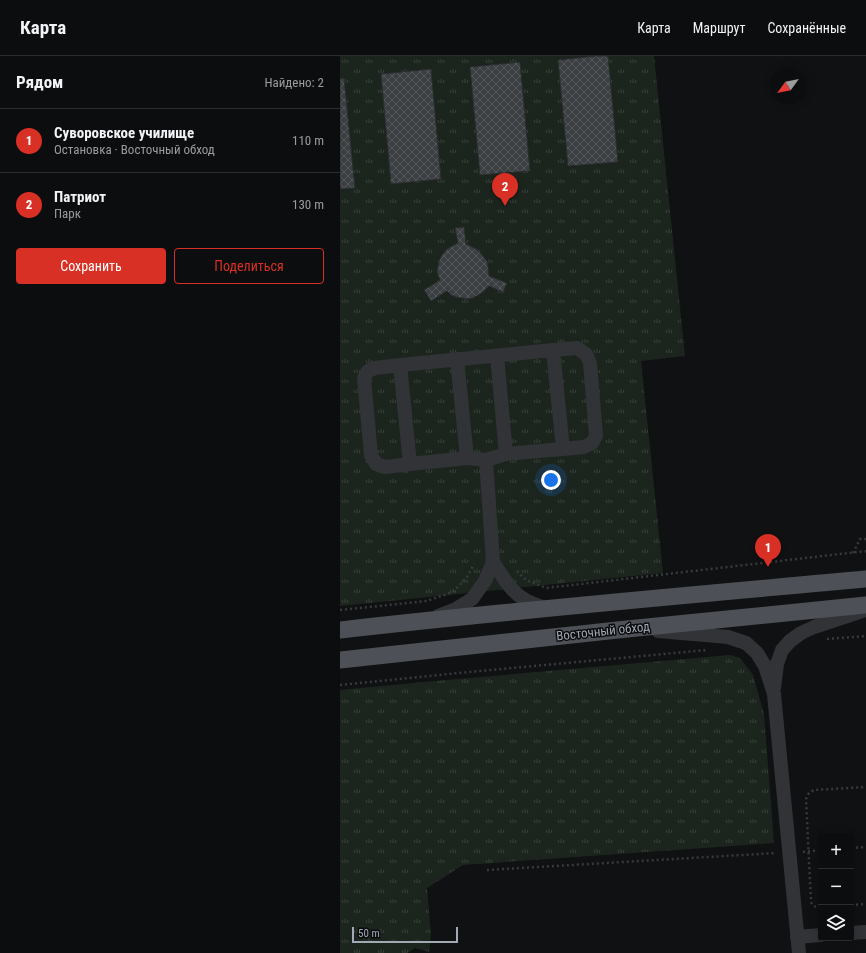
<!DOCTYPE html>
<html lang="ru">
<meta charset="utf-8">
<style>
:root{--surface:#0c0d0e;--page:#151617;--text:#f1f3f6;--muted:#9a9c9e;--line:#2c2d2e;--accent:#d93025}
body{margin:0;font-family:"Roboto Condensed",sans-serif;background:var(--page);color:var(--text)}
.controls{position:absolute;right:12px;bottom:12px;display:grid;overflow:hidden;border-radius:4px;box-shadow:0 2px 10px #0003}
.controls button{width:36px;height:36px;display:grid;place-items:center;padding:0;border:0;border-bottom:1px solid var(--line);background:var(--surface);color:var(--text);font:20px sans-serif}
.compass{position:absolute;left:430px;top:12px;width:36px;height:36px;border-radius:50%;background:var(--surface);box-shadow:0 2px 10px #0003;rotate:237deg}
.scale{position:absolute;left:12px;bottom:10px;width:106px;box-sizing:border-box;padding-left:4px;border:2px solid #a0a9b4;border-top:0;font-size:11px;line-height:14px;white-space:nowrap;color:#a0a9b4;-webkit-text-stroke:3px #0b0c0d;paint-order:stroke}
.you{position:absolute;left:211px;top:424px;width:14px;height:14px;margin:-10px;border:3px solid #fff;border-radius:50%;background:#1a73e8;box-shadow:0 0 0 6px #1a73e833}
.badge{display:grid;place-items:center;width:26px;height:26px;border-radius:50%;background:var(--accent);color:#fff;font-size:13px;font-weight:700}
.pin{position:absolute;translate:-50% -33px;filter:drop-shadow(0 1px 2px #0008)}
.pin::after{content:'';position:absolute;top:21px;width:14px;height:12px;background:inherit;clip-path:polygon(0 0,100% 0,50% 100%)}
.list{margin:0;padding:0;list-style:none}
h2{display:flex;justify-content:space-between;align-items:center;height:52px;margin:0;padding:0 16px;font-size:17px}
h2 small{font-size:13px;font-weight:400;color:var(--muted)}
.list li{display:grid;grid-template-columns:26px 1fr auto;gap:12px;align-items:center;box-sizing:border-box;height:64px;padding:0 16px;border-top:1px solid var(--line)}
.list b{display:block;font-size:15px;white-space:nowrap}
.list p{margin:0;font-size:13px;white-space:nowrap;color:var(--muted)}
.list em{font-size:13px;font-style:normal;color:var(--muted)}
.actions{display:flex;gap:8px;padding:12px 16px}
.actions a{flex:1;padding:9px 0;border:1px solid var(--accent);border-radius:4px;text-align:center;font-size:14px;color:var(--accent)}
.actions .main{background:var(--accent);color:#fff}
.icon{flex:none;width:22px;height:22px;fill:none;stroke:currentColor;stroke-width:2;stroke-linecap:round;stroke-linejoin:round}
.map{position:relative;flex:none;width:526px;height:897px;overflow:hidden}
header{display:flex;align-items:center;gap:24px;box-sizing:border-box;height:56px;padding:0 20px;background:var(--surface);border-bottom:1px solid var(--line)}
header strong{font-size:19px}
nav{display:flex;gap:22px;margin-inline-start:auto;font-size:14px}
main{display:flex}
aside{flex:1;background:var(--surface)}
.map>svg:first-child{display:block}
</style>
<header>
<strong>Карта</strong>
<nav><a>Карта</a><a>Маршрут</a><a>Сохранённые</a></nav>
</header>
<main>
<aside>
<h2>Рядом<small>Найдено: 2</small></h2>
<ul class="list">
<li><span class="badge">1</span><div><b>Суворовское училище</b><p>Остановка · Восточный обход</p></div><em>110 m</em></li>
<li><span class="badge">2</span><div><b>Патриот</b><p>Парк</p></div><em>130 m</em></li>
</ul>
<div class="actions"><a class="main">Сохранить</a><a>Поделиться</a></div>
</aside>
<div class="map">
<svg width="526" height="897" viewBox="0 0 526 897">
<defs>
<pattern id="grass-tufts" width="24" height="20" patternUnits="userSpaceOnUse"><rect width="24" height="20" fill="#1c251d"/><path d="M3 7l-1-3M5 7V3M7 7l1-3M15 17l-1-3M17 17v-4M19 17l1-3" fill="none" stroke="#3a423b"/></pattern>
<pattern id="building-cross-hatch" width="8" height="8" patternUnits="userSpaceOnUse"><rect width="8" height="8" fill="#3c3f42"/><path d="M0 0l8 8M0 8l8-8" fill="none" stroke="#55585b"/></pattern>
</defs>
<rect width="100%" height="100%" fill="#101112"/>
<path fill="url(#grass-tufts)" d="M0,0H314L345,300L301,305L323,517L0,550Z
M390,599L400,602L413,619L424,658L434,787L123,809L87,832L91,879L89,896L75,892L67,897H0V634L84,626Z"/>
<path fill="url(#building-cross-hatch)" stroke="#2a2b2e" d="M256,0H268L278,106L228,110L218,4Z
M180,6L190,115L140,119L130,11Z
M91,13L101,123L51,128L41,18Z
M4,22L15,132L0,133V23Z
M124,171L126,188L138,194L147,205L148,211L149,220L167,227L163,236L149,230L143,236L133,242L128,243L116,241L111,239L107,235L91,245L84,234L100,224L97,216L99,205L102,199L107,193L118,187L115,172Z"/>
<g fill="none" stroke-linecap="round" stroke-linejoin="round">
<path stroke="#373a3e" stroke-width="2.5" stroke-dasharray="2 3" stroke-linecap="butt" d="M513,497L520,483H526
M177,515L186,524L206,532L526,495
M0,554L87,545L113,536L127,521L134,508
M487,583L526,580
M0,629L118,617L367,594
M511,792L526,791
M463,796L481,794
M147,814L436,797
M511,849L526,848
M481,851C476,851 473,851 471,846L466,743L469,737L474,734L526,731"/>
<path stroke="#313337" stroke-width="14" d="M213,294L237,292L246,298L250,307L256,380L252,387L244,391L223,393
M157,300L166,398
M117,303L127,402
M60,309L35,312L28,315L24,322L31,399L36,408L45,411L70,408
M153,506C161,518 171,536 184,543C190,547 198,549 205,552
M98,560L116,553L132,543L145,525L153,506L146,404L166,398L223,393L213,294L60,309L70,408L127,402L146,404
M318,575L388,581L406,587L417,597L425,610L434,638L459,897
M434,632L437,608L442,594L450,585L461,577L474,571L526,554
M511,877L526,876
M457,881L481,879"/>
<path stroke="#4d5056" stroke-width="17" d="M0,574C175,554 351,539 526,523
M0,604L287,573L526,549"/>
</g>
<g text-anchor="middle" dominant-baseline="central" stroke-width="3" stroke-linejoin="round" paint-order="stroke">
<g font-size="13" fill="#a0a9b4" stroke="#0b0c0d">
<text transform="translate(263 575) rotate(-6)">Восточный обход</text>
</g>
</g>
</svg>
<div class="controls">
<button>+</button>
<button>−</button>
<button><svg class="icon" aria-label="layers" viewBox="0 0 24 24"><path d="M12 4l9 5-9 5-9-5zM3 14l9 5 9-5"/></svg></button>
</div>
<svg class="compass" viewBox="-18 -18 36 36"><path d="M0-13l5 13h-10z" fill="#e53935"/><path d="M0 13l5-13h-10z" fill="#9a9c9e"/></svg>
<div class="scale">50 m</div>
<div class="you"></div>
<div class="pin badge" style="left:428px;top:511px">1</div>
<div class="pin badge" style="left:165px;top:150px">2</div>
</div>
</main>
